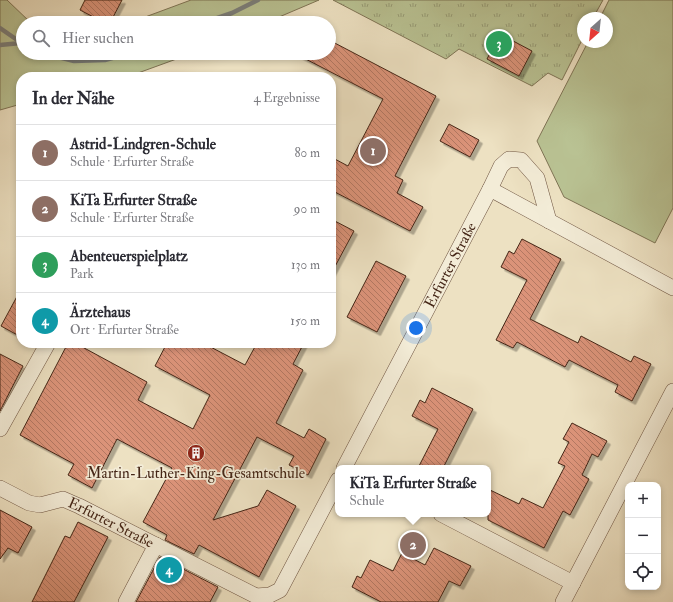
<!DOCTYPE html>
<html lang="de">
<meta charset="utf-8">
<style>
:root{--surface:#fff;--page:#f7f7f7;--text:#2b2b33;--muted:#7c7c81;--line:#e1e1e2;--accent:#ea580c}
body{margin:0;font-family:"IM FELL Double Pica",serif;background:var(--page);color:var(--text)}
.controls{position:absolute;right:12px;bottom:12px;display:grid;overflow:hidden;border-radius:8px;box-shadow:0 2px 6px #0003}
.controls button{width:36px;height:36px;display:grid;place-items:center;padding:0;border:0;border-bottom:1px solid var(--line);background:var(--surface);color:var(--text);font:20px sans-serif}
.compass{position:absolute;left:577px;top:12px;width:36px;height:36px;border-radius:50%;background:var(--surface);box-shadow:0 2px 6px #0003;rotate:207deg}
.you{position:absolute;left:416px;top:328px;width:14px;height:14px;margin:-10px;border:3px solid #fff;border-radius:50%;background:#1a73e8;box-shadow:0 0 0 6px #1a73e833}
.badge{display:grid;place-items:center;width:26px;height:26px;border-radius:50%;background:var(--accent);color:#fff;font-size:13px;font-weight:700}
.pin{position:absolute;translate:-50% -50%;border:2px solid #fff;box-shadow:0 1px 4px #0006}
.popup{position:absolute;left:335px;top:465px;width:156px;height:52px;box-sizing:border-box;display:grid;place-content:center;border-radius:8px;background:var(--surface);filter:drop-shadow(0 1px 3px #0005);font-size:13px;white-space:nowrap;color:var(--muted)}
.popup b{font-size:15px;color:var(--text)}
.popup::after{content:'';position:absolute;left:50%;top:100%;margin-left:-8px;border:8px solid transparent;border-top-color:var(--surface)}
.list{margin:0;padding:0;list-style:none}
h2{display:flex;justify-content:space-between;align-items:center;height:52px;margin:0;padding:0 16px;font-size:17px}
h2 small{font-size:13px;font-weight:400;color:var(--muted)}
.list li{display:grid;grid-template-columns:26px 1fr auto;gap:12px;align-items:center;box-sizing:border-box;height:56px;padding:0 16px;border-top:1px solid var(--line)}
.list b{display:block;font-size:15px;white-space:nowrap}
.list p{margin:0;font-size:13px;white-space:nowrap;color:var(--muted)}
.list em{font-size:13px;font-style:normal;color:var(--muted)}
.icon{flex:none;width:22px;height:22px;fill:none;stroke:currentColor;stroke-width:2;stroke-linecap:round;stroke-linejoin:round}
.map{position:relative;flex:none;width:673px;height:602px;overflow:hidden}
.search{position:absolute;background:var(--surface);box-shadow:0 2px 6px #0003;left:16px;top:16px;width:320px;height:44px;display:flex;align-items:center;gap:10px;box-sizing:border-box;padding:0 14px;border-radius:22px;color:var(--muted);font-size:15px}
.panel{position:absolute;background:var(--surface);box-shadow:0 2px 6px #0003;left:16px;top:72px;width:320px;height:276px;border-radius:16px}
.map>svg:first-child{display:block}
</style>
<div class="map">
<svg width="673" height="602" viewBox="0 0 673 602">
<defs>
<pattern id="park-tufts" width="24" height="20" patternUnits="userSpaceOnUse"><rect width="24" height="20" fill="#b9c293"/><path d="M3 7l-1-3M5 7V3M7 7l1-3M15 17l-1-3M17 17v-4M19 17l1-3" fill="none" stroke="#989d77"/></pattern>
<pattern id="building-back-hatch" width="6" height="6" patternUnits="userSpaceOnUse"><rect width="6" height="6" fill="#db9379"/><path d="M-1 5l2 2M0 0l6 6M5-1l2 2" fill="none" stroke="#b37862"/></pattern>
<filter id="shadow"><feDropShadow dx="3.5" dy="3.5" stdDeviation="0" flood-color="#0004"/></filter>
</defs>
<rect width="100%" height="100%" fill="#ede1c2"/>
<filter id="stains"><feTurbulence type="fractalNoise" baseFrequency=".005" numOctaves="4"/><feColorMatrix values="0 0 0 0 .2 0 0 0 0 .09 0 0 0 0 .02 0 0 0 .5 -.17"/></filter>
<radialGradient id="worn" r=".72"><stop offset=".6" stop-color="#630" stop-opacity="0"/><stop offset="1" stop-color="#630" stop-opacity=".3"/></radialGradient>
<path fill="#b9c293" stroke="#7f7455" d="M0,0H7L31,23H23V53H193L127,77H21V104L0,110Z
M191,0H319L265,23H129Z
M609,0H673V208L655,243L564,197L537,141L588,42H607V18H600Z"/>
<path fill="url(#park-tufts)" stroke="#7f7455" d="M333,0H603L593,18H583V38L562,80L548,73L532,86L459,49L446,59Z"/>
<g fill="none" stroke-linecap="round" stroke-linejoin="round">
<path stroke="#7b7f7c" stroke-width="4.5" d="M203,23L232,13L258,0
M0,28L23,44
M0,45L21,43
M42,53L74,61L105,60L130,53"/>
</g>
<path fill="url(#building-back-hatch)" stroke="#452617" filter="url(#shadow)" d="M85,0H122L110,23H105L80,10Z
M500,34L532,51L519,76L487,59Z
M329,40L436,96L395,176L403,180L397,193L423,207L410,231L331,190V157L348,166L383,99L294,53H329Z
M449,124L479,140L470,157L440,141Z
M331,219L354,231L331,274Z
M522,239L561,259L530,319L578,343L581,336L631,362L634,356L651,364L632,401L615,392L618,385L569,360L565,367L517,342L513,348L496,340L527,280L501,267L509,251L514,254Z
M376,261L406,276L377,332L347,317Z
M21,289V337L1,326Z
M68,343H75L147,382L138,400L193,429L210,395L155,366L167,343H203L245,365L257,343H304L293,364L303,370L276,423L304,438L309,429L326,439L308,475L289,465L294,456L257,437L213,520L258,506L267,490L296,506L259,577L199,545L194,554L165,540L167,535L143,522L172,468L117,439L92,488L68,475L74,464L20,435Z
M0,354L23,366L0,411Z
M432,388L473,409L443,468H418L438,429L412,416L420,400L425,403Z
M572,423L607,441L598,457L592,454L582,475L589,479L570,515L563,511L544,548L488,520V489L519,504L522,498L543,508L565,466L558,463L569,442L563,439Z
M0,510L32,527L18,553L8,548L0,559Z
M78,522L108,537L74,602H32L65,536L70,538Z
M434,548L471,566L460,586L449,581L438,602H381L352,587L357,576L361,578L370,560L393,571L402,553L425,565Z
M160,557L218,587L210,602H136Z"/>
<g fill="none" stroke-linecap="round" stroke-linejoin="round">
<defs>
<g id="minor">
<path d="M490,189L501,166L509,159L521,160L537,178L549,221"/>
<path d="M0,429L48,343"/>
<path id="s1" d="M344,468L490,189L673,288"/>
<path id="s2" d="M0,488L29,503L40,505L63,499L79,506L256,596L270,595L280,590L338,480"/>
<path d="M441,514L573,583"/>
<path d="M126,602L156,545"/>
<path d="M563,602L673,391"/>
</g>
</defs>
<use href="#minor" stroke="#6f5542" stroke-width="16"/>
<use href="#minor" stroke="#f3ecd7" stroke-width="15"/>
</g>
<defs>
<symbol id="building-disc" viewBox="-11 -11 22 22"><circle r="9.5" fill="#8f2418" stroke="#f3ecd7"/><path d="M-4-6H4V6H1V3H-1V6H-4ZM-2.5-4.3h1.7v1.8h-1.7ZM.8-4.3h1.7v1.8H.8ZM-2.5-1h1.7V.8h-1.7ZM.8-1h1.7V.8H.8Z" fill="#fff"/></symbol>
</defs>
<g fill-rule="evenodd">
<use href="#building-disc" x="186" y="443" width="20" height="20"/>
</g>
<g text-anchor="middle" dominant-baseline="central" stroke-width="3.5" stroke-linejoin="round" paint-order="stroke">
<g font-size="15" fill="#452617" stroke="#f3ecd7">
<text stroke="none"><textPath href="#s1" startOffset="229">Erfurter Straße</textPath></text>
<text stroke="none"><textPath href="#s2" startOffset="121">Erfurter Straße</textPath></text>
</g>
<g font-size="15" fill="#452617" stroke="#f3ecd7">
<text x="196" y="473">Martin-Luther-King-Gesamtschule</text>
</g>
</g>
<rect width="100%" height="100%" filter="url(#stains)"/>
<rect width="100%" height="100%" fill="url(#worn)"/>
</svg>
<div class="controls">
<button>+</button>
<button>−</button>
<button><svg class="icon" aria-label="locate" viewBox="0 0 24 24"><circle cx="12" cy="12" r="6"/><path d="M12 2v4M12 18v4M2 12h4M18 12h4"/></svg></button>
</div>
<svg class="compass" viewBox="-18 -18 36 36"><path d="M0-13l5 13h-10z" fill="#e53935"/><path d="M0 13l5-13h-10z" fill="#7c7c81"/></svg>
<div class="you"></div>
<div class="pin badge" style="left:373px;top:151px;background:#8d6e63">1</div>
<div class="pin badge" style="left:413px;top:545px;background:#8d6e63">2</div>
<div class="popup"><b>KiTa Erfurter Straße</b>Schule</div>
<div class="pin badge" style="left:499px;top:44px;background:#2e9e5b">3</div>
<div class="pin badge" style="left:169px;top:570px;background:#0f9aa8">4</div>
<div class="search"><svg class="icon" aria-label="search" viewBox="0 0 24 24"><circle cx="10" cy="10" r="6"/><path d="M15 15l6 6"/></svg>Hier suchen</div>
<section class="panel">
<h2>In der Nähe<small>4 Ergebnisse</small></h2>
<ul class="list">
<li><span class="badge" style="background:#8d6e63">1</span><div><b>Astrid-Lindgren-Schule</b><p>Schule · Erfurter Straße</p></div><em>80 m</em></li>
<li><span class="badge" style="background:#8d6e63">2</span><div><b>KiTa Erfurter Straße</b><p>Schule · Erfurter Straße</p></div><em>90 m</em></li>
<li><span class="badge" style="background:#2e9e5b">3</span><div><b>Abenteuerspielplatz</b><p>Park</p></div><em>130 m</em></li>
<li><span class="badge" style="background:#0f9aa8">4</span><div><b>Ärztehaus</b><p>Ort · Erfurter Straße</p></div><em>150 m</em></li>
</ul>
</section>
</div>
